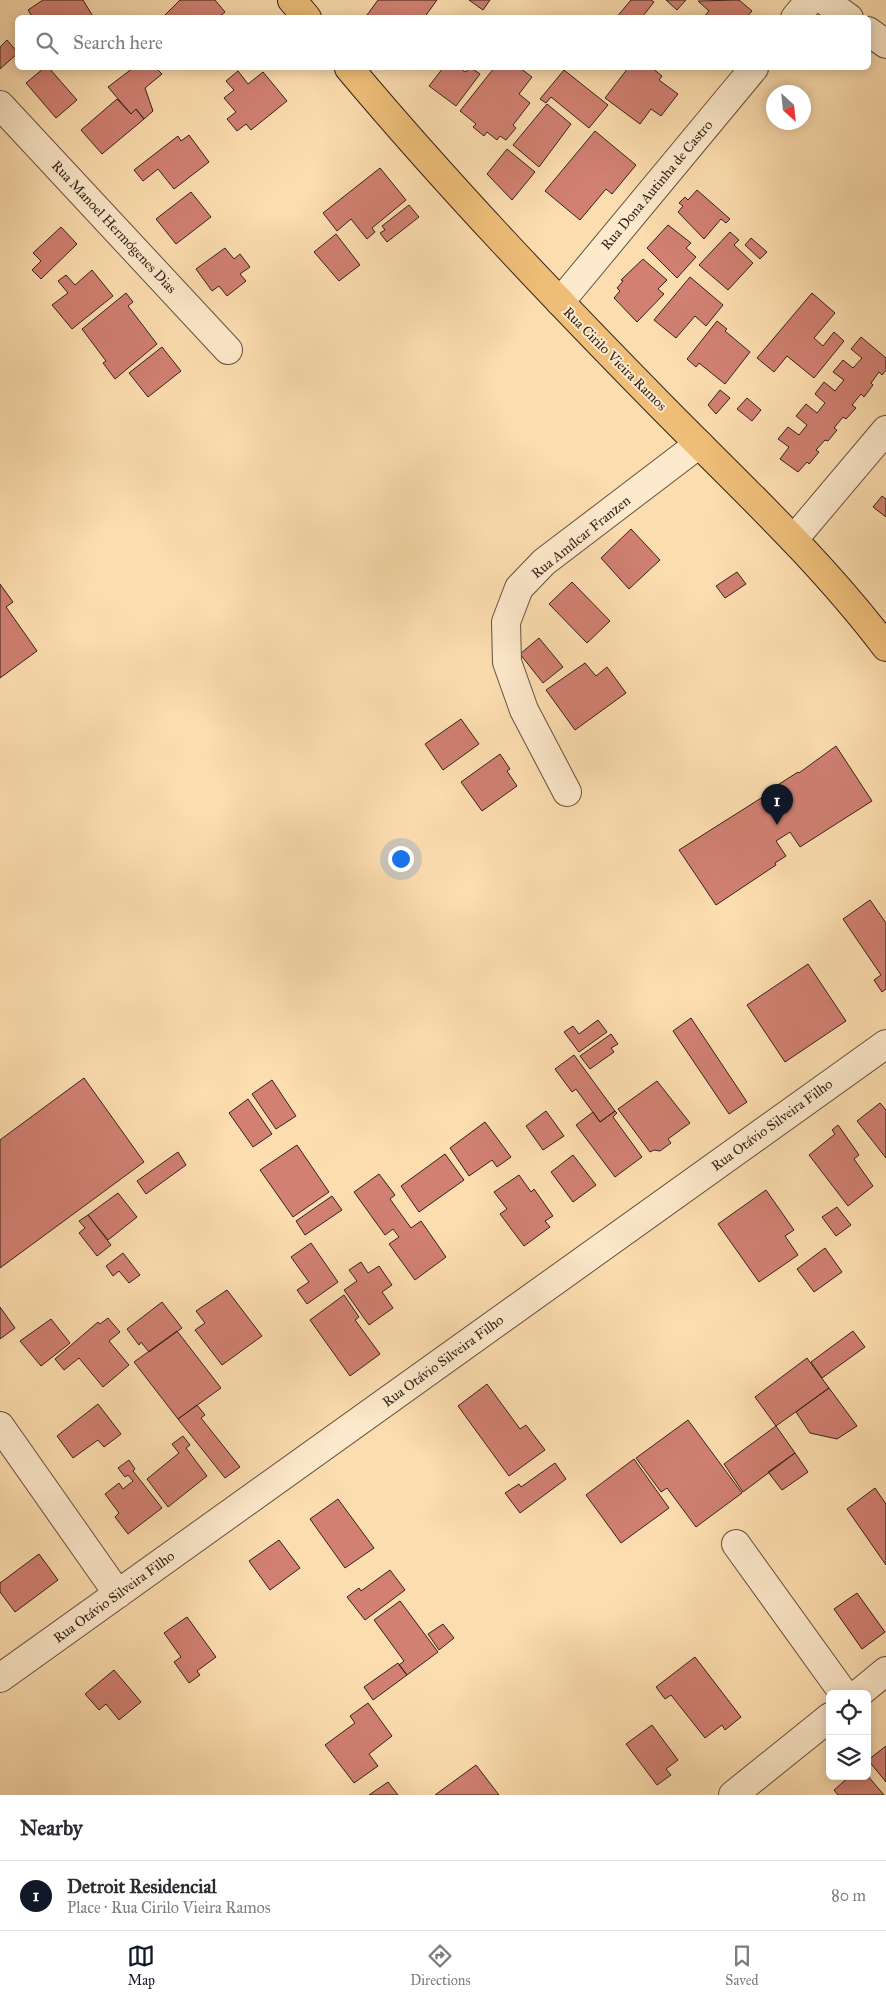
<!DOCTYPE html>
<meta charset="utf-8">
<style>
:root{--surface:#fff;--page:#f2f2f3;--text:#2b2b33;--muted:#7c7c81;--line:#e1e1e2;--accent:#111827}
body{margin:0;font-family:"IM FELL Great Primer",serif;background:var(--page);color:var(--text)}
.controls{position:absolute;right:15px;bottom:15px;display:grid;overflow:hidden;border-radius:8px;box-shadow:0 2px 12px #0003}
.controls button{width:45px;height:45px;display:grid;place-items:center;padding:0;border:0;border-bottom:1px solid var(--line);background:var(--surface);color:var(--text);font:25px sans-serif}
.compass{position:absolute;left:766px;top:85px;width:45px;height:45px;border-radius:50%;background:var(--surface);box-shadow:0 2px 12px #0003;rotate:153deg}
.you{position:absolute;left:400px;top:858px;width:18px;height:18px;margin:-12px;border:4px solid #fff;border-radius:50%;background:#1a73e8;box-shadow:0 0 0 8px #1a73e833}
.badge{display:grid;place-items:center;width:32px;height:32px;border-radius:50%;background:var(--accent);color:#fff;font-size:16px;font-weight:700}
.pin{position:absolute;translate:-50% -41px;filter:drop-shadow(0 1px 2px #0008)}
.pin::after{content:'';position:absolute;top:26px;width:18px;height:15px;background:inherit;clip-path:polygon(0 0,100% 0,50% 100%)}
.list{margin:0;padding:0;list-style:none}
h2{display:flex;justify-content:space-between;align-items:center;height:65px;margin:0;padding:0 20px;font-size:21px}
h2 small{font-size:16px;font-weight:400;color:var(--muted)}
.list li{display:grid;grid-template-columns:32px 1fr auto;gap:15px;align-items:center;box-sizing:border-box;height:70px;padding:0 20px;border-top:1px solid var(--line)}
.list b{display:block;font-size:19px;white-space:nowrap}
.list p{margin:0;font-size:16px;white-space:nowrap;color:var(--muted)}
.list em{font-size:16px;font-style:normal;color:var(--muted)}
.icon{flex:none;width:28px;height:28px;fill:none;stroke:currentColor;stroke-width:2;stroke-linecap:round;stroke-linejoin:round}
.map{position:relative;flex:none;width:886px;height:1795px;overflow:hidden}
.search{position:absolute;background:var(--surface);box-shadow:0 2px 12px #0003;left:15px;right:15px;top:15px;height:55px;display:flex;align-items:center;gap:12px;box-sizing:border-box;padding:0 18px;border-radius:8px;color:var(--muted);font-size:19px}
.sheet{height:135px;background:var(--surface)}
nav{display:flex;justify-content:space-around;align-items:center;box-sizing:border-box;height:70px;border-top:1px solid var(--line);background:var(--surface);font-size:14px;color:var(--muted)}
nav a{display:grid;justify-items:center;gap:2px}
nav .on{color:var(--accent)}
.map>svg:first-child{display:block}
</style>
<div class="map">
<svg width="886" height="1795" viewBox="0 0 886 1795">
<rect width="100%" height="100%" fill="#fcddaf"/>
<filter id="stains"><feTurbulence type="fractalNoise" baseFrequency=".004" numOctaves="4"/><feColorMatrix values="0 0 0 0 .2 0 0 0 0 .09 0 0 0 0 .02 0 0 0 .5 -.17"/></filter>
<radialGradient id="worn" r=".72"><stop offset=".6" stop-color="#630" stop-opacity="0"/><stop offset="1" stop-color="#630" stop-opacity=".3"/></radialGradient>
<path fill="#d18072" stroke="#34211a" d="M43,0H83L94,18H33L28,10Z
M180,0H215L225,12L218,18H162Z
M378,0H437L424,18H369L367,15Z
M469,0H490L483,10Z
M631,0H651L654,2L643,16L644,18H616Z
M666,0H686L677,10Z
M739,0L752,11L746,18H703L709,11L698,1Z
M7,40L18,53L0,69V47Z
M44,68H49L77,100L56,118L26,83Z
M133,68H156L162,74L145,88L153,111L144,119L136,109L131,114L108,87Z
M443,68H460L465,72L471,68L480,74L456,106L429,86Z
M494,68H520L532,77L519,94L530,103L513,125L516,128L506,140L500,136L497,140L487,132L484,136L473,127L476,124L460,111Z
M628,68H652L662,76L659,80L678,94L661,116L651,109L640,124L605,98Z
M564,70L608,105L589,128L551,97L546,103L540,99Z
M238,71L248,84L263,72L287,101L251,130L246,124L237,131L227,119L236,112L224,98L234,90L226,81Z
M117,99L131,114L136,109L144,119L102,154L81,130Z
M547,104L571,124L539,167L513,145Z
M595,131L636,165L612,194L606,189L580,220L545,191Z
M189,135L209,162L174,189L158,169L143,181L134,170L178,136L181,141Z
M507,149L535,172L512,200L487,174Z
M380,168L406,200L372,228L375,232L367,239L351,219L337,231L323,213Z
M697,190L730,219L726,223L721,219L704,239L678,212L683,206L679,203L685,197L688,200Z
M191,192L211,217L176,244L156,219Z
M409,205L419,217L387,242L380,233L385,230L382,226Z
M668,225L691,243L686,248L696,257L677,278L647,248Z
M61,227L77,244L41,279L32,270L41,261L33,253Z
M730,232L739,240L734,245L753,263L728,290L699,265Z
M336,234L360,265L339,281L314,252Z
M751,238L767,252L760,259L745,245Z
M225,248L234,259L240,254L250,267L240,274L246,281L227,296L219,286L212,291L196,269Z
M643,259L667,280L658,289L664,294L637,322L614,298L620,291L617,288L623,281L621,280Z
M92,270L113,296L72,329L52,305L68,293L58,281L66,275L75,285Z
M690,277L723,305L706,326L695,316L676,338L654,320Z
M126,293L133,302L128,306L157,344L115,379L103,363L106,361L82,329Z
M812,293L835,313L814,338L823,346L834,332L844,341L814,378L787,356L774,372L757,358Z
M717,321L727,329L725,331L750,352L725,384L699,363L696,367L687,359Z
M861,337L886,358V370L882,375L879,372L871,383L873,385L864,397L861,394L852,405L856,408L846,419L843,417L834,428L837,430L828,441L825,440L816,450L819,452L809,464L807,462L798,472L780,459L789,447L778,439L788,427L799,435L807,425L796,416L806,404L817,413L825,403L815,394L824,382L835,391L844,380L833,372L843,360L853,368L862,358L851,349Z
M162,347L181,371L148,397L129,373Z
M720,390L730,398L716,414L708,405Z
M747,398L761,410L752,421L737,409Z
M882,496L886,499V517L873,507Z
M631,529L660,560L629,589L601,558Z
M737,572L746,584L725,598L716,586Z
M572,582L610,621L587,643L549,604Z
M0,584L13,602L6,607L37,651L0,678Z
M539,638L563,667L543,683L520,654Z
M585,663L596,676L607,667L626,693L575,730L546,690Z
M461,719L479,744L443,770L425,744Z
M836,746L872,801L800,847L790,832L776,841L786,856L775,863L776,865L716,905L679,850L777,788L776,786L798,772L799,773Z
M500,754L510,769L507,771L517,786L482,811L461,782Z
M870,900L886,923V989L882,992L874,980L881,975L843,919Z
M808,964L846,1021L785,1062L747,1005Z
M691,1018L747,1102L729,1114L673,1031Z
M598,1020L607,1032L579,1052L564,1032L573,1026L579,1034Z
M611,1034L618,1044L611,1048L614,1052L590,1069L580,1056Z
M574,1055L615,1111L600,1122L576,1089L572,1092L555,1069Z
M84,1078L144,1162L0,1268V1140Z
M272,1080L296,1116L276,1129L252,1094Z
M657,1081L690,1123L668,1139L671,1143L660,1151L654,1150L650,1152L618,1109Z
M248,1099L272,1134L253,1147L229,1113Z
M880,1103L886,1110V1158L857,1121Z
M546,1111L564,1136L543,1150L526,1126Z
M615,1111L617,1113L613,1117L642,1157L615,1177L576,1125L593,1112L600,1122Z
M485,1122L511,1157L497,1167L492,1160L469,1176L450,1148Z
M838,1125L859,1155L854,1159L873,1186L848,1206L809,1155L835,1134L832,1130Z
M297,1145L329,1192L293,1217L260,1170Z
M178,1152L186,1165L146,1194L137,1181Z
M445,1154L464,1180L419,1212L401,1186Z
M573,1155L596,1185L573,1202L551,1172Z
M379,1174L395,1195L390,1199L411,1228L421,1221L446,1257L415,1280L389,1244L399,1237L393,1229L385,1235L354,1192Z
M519,1175L531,1192L534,1189L553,1216L545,1221L550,1227L524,1246L500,1214L507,1209L494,1192Z
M766,1190L794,1230L785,1236L798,1255L759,1282L718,1224Z
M118,1193L137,1217L108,1240L88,1215Z
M332,1196L342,1210L305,1235L296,1221Z
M837,1207L851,1225L836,1236L822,1217Z
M88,1215L111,1245L97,1256L79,1233L85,1228L79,1221Z
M311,1243L338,1282L307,1304L297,1290L309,1282L291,1257Z
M825,1248L842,1272L814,1292L797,1269Z
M123,1253L140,1275L129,1283L119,1271L113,1276L106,1266Z
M361,1262L368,1273L379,1266L392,1285L382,1292L393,1308L369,1325L344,1290L357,1281L349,1270Z
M227,1290L262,1336L222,1365L195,1330L205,1323L196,1311Z
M344,1295L359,1317L355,1320L380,1354L350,1376L310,1320Z
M162,1302L182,1328L149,1352L141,1342L139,1345L127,1329Z
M0,1307L15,1328L0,1339Z
M108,1318L120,1332L109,1341L129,1365L103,1387L79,1358L64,1370L55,1359L98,1322L100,1324Z
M51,1319L70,1343L41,1366L20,1341Z
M177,1331L221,1388L178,1419L134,1362Z
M853,1331L865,1347L822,1378L811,1362Z
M807,1358L829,1388L776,1426L755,1397Z
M487,1384L520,1429L526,1425L545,1450L509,1476L458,1406Z
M829,1388L857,1426L837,1439L810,1433L796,1412Z
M98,1404L121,1434L104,1447L98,1440L73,1458L57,1436Z
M197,1405L205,1415L201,1418L240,1467L225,1478L178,1419Z
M688,1420L742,1493L696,1527L667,1488L661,1492L636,1458Z
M776,1426L795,1453L743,1492L724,1464Z
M183,1436L190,1445L186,1448L207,1476L168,1507L147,1479L179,1453L172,1444Z
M795,1453L808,1472L782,1490L768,1472Z
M634,1459L669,1508L621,1543L586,1495Z
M129,1460L135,1469L133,1471L162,1508L128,1534L115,1517L119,1513L105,1494L119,1483L123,1489L133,1481L128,1475L125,1477L118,1468Z
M555,1463L566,1479L520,1513L505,1493L519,1484L521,1487Z
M875,1488L886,1504V1565L847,1509Z
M338,1499L374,1548L345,1568L310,1519Z
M279,1540L300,1568L270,1590L249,1561Z
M39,1554L58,1580L15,1612L0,1592V1583Z
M390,1570L405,1590L365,1620L347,1597L359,1588L361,1591Z
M857,1593L885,1632L862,1649L834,1609Z
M400,1601L438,1652L407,1675L399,1665L404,1661L374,1620Z
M187,1617L216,1657L197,1671L200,1675L189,1683L174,1662L181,1657L164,1633Z
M443,1624L454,1638L439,1650L428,1634Z
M695,1657L741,1717L725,1730L722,1725L705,1738L671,1695L665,1699L656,1687Z
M398,1663L407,1675L373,1700L364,1687Z
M114,1670L141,1702L119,1720L106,1704L99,1710L85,1694Z
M368,1703L392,1736L369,1754L378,1766L354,1783L325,1745L355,1723L350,1716Z
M652,1725L678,1760L666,1769L671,1775L657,1785L626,1744Z
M886,1746V1782L868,1760Z
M476,1765L499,1795H435Z
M867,1775L884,1795H838L834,1790L850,1776Z
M388,1782L398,1795H369Z"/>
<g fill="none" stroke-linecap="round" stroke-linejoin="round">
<defs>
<path id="minor" d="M824,0L849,18
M795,18L810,0
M868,31L886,44
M0,105L228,350
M560,302L754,68
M794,539L886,430
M567,792L524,710L507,662L506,622L519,588L544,562L699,444
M0,1426L118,1594
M736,1544L844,1694
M0,1678L886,1044
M858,1694L886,1671
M733,1795L830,1717"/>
<path id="major" d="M292,0L307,18
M349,68C448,186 555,298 664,409C740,486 820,560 886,647"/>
</defs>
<use href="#minor" stroke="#66503f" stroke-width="30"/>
<use href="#major" stroke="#34211a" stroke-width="30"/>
<use href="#minor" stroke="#fde9cb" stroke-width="28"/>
<use href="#major" stroke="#eebe78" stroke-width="28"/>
</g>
<g text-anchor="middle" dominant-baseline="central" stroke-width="4" stroke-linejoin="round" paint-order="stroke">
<g font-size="14" fill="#34211a" stroke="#fde9cb">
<text transform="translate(657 185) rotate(-50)">Rua Dona Autinha de Castro</text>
<text transform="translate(114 227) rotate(47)">Rua Manoel Hermógenes Dias</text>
<text transform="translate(615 359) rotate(45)">Rua Cirilo Vieira Ramos</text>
<text transform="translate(581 537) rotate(-39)">Rua Amílcar Franzen</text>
<text transform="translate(772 1125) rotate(-36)">Rua Otávio Silveira Filho</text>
<text transform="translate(443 1361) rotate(-36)">Rua Otávio Silveira Filho</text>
<text transform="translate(114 1597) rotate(-36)">Rua Otávio Silveira Filho</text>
</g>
</g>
<rect width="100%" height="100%" filter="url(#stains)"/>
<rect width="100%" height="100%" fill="url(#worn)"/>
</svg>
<div class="controls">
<button><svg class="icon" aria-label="locate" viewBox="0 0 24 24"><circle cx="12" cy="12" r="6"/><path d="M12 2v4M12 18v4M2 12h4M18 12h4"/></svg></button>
<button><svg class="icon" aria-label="layers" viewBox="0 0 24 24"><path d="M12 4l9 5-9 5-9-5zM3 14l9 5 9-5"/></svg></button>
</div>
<svg class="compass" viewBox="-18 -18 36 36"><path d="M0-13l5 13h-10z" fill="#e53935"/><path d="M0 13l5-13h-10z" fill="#7c7c81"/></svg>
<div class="you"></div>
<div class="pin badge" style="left:777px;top:825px">1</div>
<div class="search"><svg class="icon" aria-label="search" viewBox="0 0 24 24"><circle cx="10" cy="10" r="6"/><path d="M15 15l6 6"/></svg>Search here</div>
</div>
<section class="sheet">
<h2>Nearby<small></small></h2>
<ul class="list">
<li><span class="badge">1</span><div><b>Detroit Residencial</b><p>Place · Rua Cirilo Vieira Ramos</p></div><em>80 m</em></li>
</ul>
</section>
<nav>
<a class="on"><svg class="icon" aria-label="map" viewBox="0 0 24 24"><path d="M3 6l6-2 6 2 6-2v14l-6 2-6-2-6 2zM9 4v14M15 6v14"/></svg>Map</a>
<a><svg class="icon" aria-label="directions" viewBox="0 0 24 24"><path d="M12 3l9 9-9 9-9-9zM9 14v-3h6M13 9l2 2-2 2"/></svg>Directions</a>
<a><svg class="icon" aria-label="saved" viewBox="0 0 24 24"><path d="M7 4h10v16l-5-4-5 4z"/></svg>Saved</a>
</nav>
